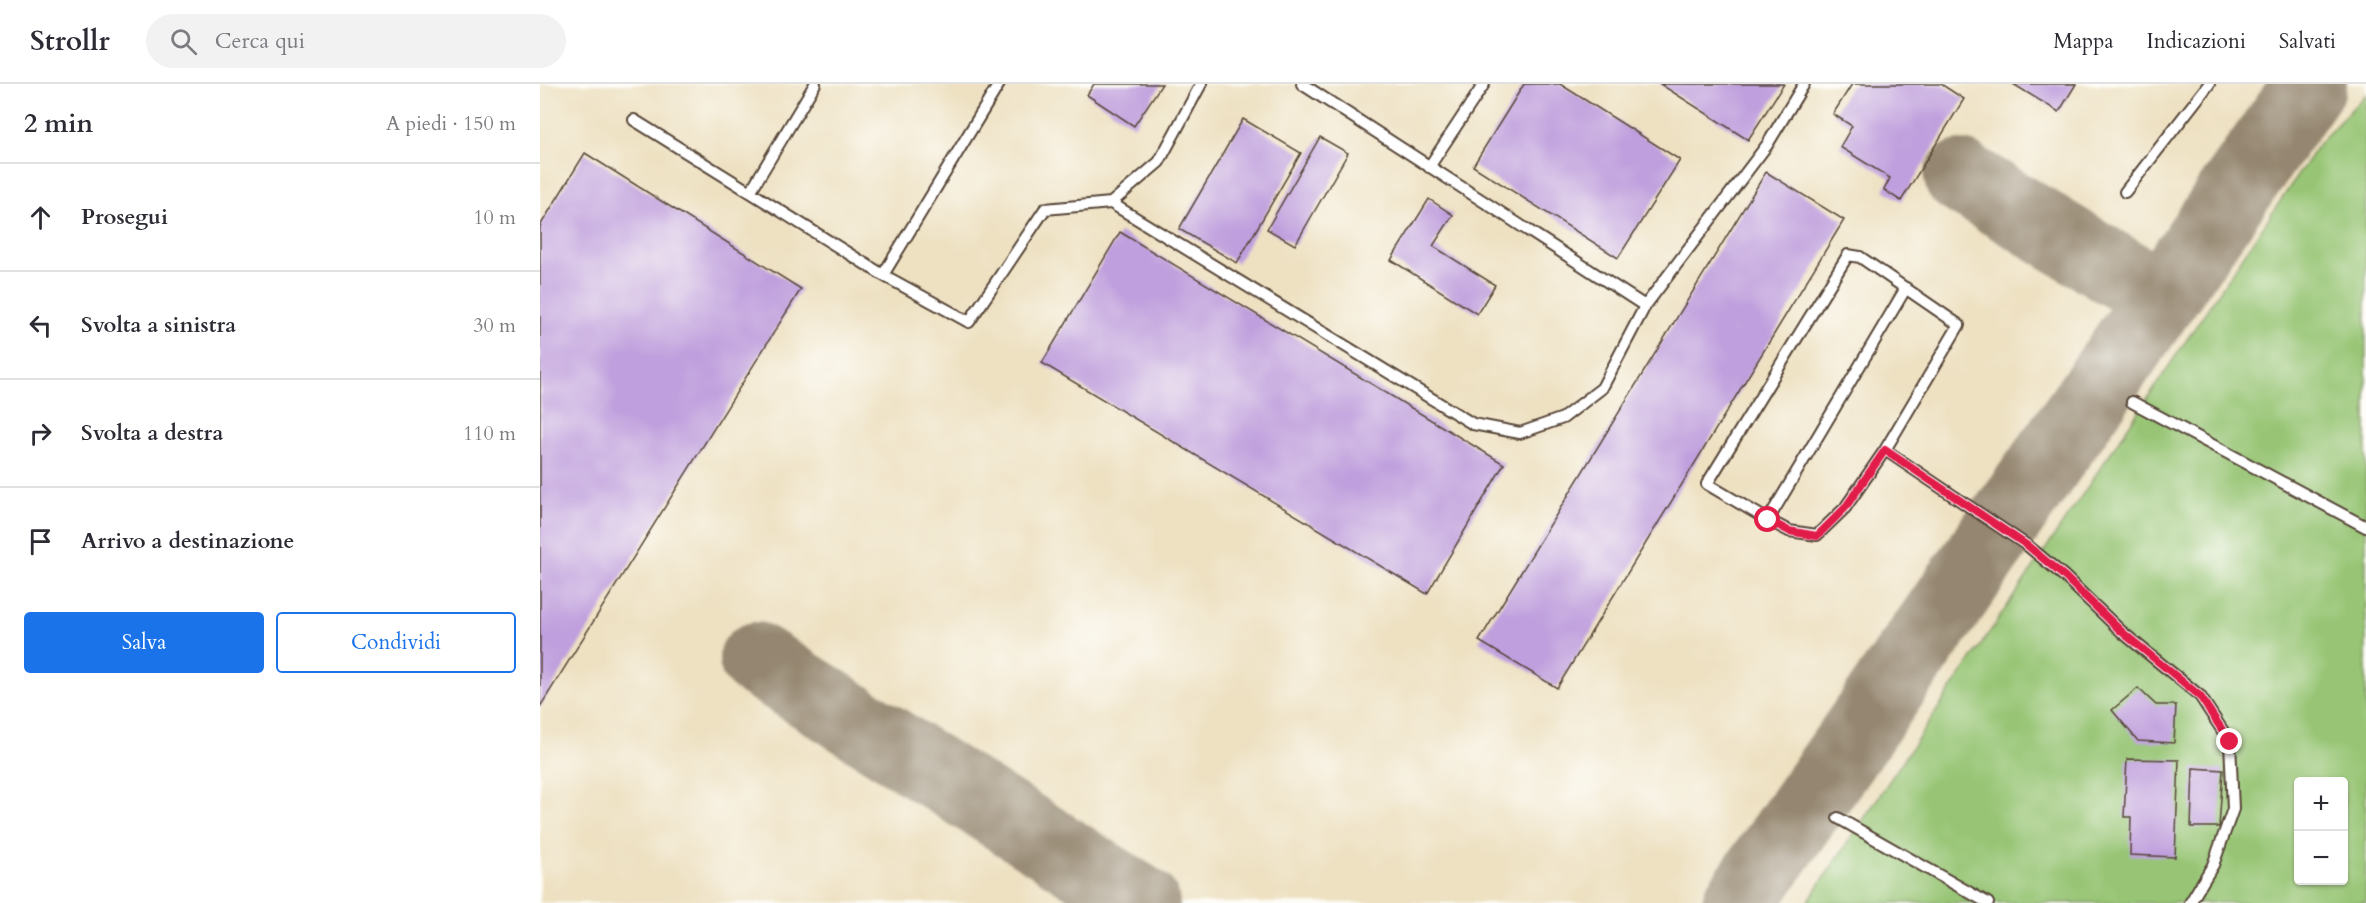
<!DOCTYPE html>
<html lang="it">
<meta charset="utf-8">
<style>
:root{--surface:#fff;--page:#f2f2f3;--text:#2b2b33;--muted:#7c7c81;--line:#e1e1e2;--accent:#1a73e8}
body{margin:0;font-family:Cardo,serif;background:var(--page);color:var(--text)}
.controls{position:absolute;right:18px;bottom:18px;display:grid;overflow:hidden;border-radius:6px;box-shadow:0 2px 4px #0004}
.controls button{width:54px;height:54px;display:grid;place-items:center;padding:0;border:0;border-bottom:2px solid var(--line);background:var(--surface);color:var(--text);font:30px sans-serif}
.stop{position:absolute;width:18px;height:18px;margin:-14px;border:4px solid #e11d48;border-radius:50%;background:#fff}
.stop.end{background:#e11d48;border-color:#fff;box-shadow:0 2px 6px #0008}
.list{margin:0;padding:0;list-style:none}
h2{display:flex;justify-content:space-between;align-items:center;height:78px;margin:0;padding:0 24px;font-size:26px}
h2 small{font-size:20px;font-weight:400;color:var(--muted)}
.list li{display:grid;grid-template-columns:39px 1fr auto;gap:18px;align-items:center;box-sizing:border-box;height:108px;padding:0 24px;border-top:2px solid var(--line)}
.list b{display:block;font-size:22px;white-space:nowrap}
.list em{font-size:20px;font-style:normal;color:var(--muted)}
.actions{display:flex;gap:12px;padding:18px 24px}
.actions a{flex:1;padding:14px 0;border:2px solid var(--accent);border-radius:6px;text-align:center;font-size:21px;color:var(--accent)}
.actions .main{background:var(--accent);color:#fff}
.icon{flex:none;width:33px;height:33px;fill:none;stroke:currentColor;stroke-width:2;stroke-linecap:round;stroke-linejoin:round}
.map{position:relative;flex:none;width:1826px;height:819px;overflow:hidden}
header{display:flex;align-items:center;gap:36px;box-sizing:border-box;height:84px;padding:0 30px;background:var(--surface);border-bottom:2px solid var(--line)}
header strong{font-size:28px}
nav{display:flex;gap:33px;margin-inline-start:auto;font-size:21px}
.search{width:420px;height:54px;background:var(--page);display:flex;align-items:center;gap:15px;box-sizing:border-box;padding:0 21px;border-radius:33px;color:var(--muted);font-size:22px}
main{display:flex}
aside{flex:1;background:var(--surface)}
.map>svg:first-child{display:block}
</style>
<header>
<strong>Strollr</strong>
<div class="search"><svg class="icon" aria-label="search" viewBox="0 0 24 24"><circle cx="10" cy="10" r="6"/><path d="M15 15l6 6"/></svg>Cerca qui</div>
<nav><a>Mappa</a><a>Indicazioni</a><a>Salvati</a></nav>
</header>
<main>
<aside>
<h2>2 min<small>A piedi · 150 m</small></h2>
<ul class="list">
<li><svg class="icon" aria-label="ahead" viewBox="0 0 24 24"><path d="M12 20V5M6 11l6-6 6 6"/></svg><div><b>Prosegui</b></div><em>10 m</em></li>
<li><svg class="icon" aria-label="left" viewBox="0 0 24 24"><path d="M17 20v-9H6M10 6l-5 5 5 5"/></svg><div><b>Svolta a sinistra</b></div><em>30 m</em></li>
<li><svg class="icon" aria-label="right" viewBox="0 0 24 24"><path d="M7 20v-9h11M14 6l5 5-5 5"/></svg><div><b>Svolta a destra</b></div><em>110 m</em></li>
<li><svg class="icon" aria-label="arrive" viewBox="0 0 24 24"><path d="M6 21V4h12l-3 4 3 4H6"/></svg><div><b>Arrivo a destinazione</b></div></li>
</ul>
<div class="actions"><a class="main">Salva</a><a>Condividi</a></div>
</aside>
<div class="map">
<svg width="1826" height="819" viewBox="0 0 1826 819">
<rect width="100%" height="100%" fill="#fdfcf7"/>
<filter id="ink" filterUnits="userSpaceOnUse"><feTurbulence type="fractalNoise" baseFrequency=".0167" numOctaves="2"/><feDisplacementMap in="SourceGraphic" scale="12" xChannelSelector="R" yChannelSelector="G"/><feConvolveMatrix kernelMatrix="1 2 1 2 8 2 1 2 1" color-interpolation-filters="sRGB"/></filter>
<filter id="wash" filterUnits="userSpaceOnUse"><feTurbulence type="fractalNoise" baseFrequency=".008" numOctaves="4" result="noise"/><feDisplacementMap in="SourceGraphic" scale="24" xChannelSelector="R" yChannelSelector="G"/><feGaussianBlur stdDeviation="1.35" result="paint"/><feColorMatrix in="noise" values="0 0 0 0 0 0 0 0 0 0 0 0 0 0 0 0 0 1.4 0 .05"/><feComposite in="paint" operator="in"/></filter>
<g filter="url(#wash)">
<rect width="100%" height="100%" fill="#eee1c2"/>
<path fill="#97c574" stroke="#697849" stroke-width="1.5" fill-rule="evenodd" d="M1826,10V819H1267L1780,58ZM1758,698H1804V796H1758Z"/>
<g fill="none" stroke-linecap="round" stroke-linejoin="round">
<path stroke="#948670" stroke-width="74" d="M1421,93L1592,196
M216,575L603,819
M1199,819L1770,0"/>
</g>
<g id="blocks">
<path fill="#bf9fdd" d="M554,0H622L594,42L547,11Z
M984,0H1020L1140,76L1078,174L933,82Z
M1120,0H1244L1208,56Z
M1312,0H1401L1424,15L1361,117L1344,106L1350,94L1300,63L1312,42L1293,30Z
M1473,0H1536L1519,28Z
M703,35L761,69L697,179L639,145Z
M780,53L808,69L755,161L727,145Z
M45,69L261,205L0,623V142Z
M1226,88L1304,136L1017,604L939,557Z
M889,115L913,131L893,162L955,201L937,230L851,176Z
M580,148L964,380L887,510L502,279Z
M1598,604L1616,621H1636L1634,659L1598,657L1572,626Z
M1587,675L1639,676L1635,773L1590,771L1591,733H1584Z
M1653,684L1683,686L1679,743H1651Z"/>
</g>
</g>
<g filter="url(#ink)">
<use href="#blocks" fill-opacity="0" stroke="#564537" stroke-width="1.5"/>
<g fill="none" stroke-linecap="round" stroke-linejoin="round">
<defs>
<path id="lane" d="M275,0L210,108L343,191L429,238L505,125L571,119L619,78L661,0
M762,0L1105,222
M94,36L210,108
M889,83L944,0
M1585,108L1669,0
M571,119L933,340L980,349L1023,334L1062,304L1105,222L1227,61L1264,0
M343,191L459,0
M1366,204L1228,436L1167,400L1308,171L1320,173L1419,241L1345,366L1488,462L1524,492L1582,548L1660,612L1690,658L1693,725L1673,781L1650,819
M1592,318L1826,443
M1228,436L1249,447L1277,451L1305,424L1345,366
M1298,734L1448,819"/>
</defs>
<use href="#lane" stroke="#564537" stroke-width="14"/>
<use href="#lane" stroke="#fff" stroke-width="10"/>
</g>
</g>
<g fill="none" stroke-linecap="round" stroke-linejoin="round" filter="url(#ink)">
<path stroke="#e11d48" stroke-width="8" d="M1228,436L1249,447L1277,452L1305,424L1345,366L1488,462L1524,492L1582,548L1660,612L1690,658"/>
</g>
</svg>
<div class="controls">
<button>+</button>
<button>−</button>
</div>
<div class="stop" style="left:1228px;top:436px"></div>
<div class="stop end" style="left:1690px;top:658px"></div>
</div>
</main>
